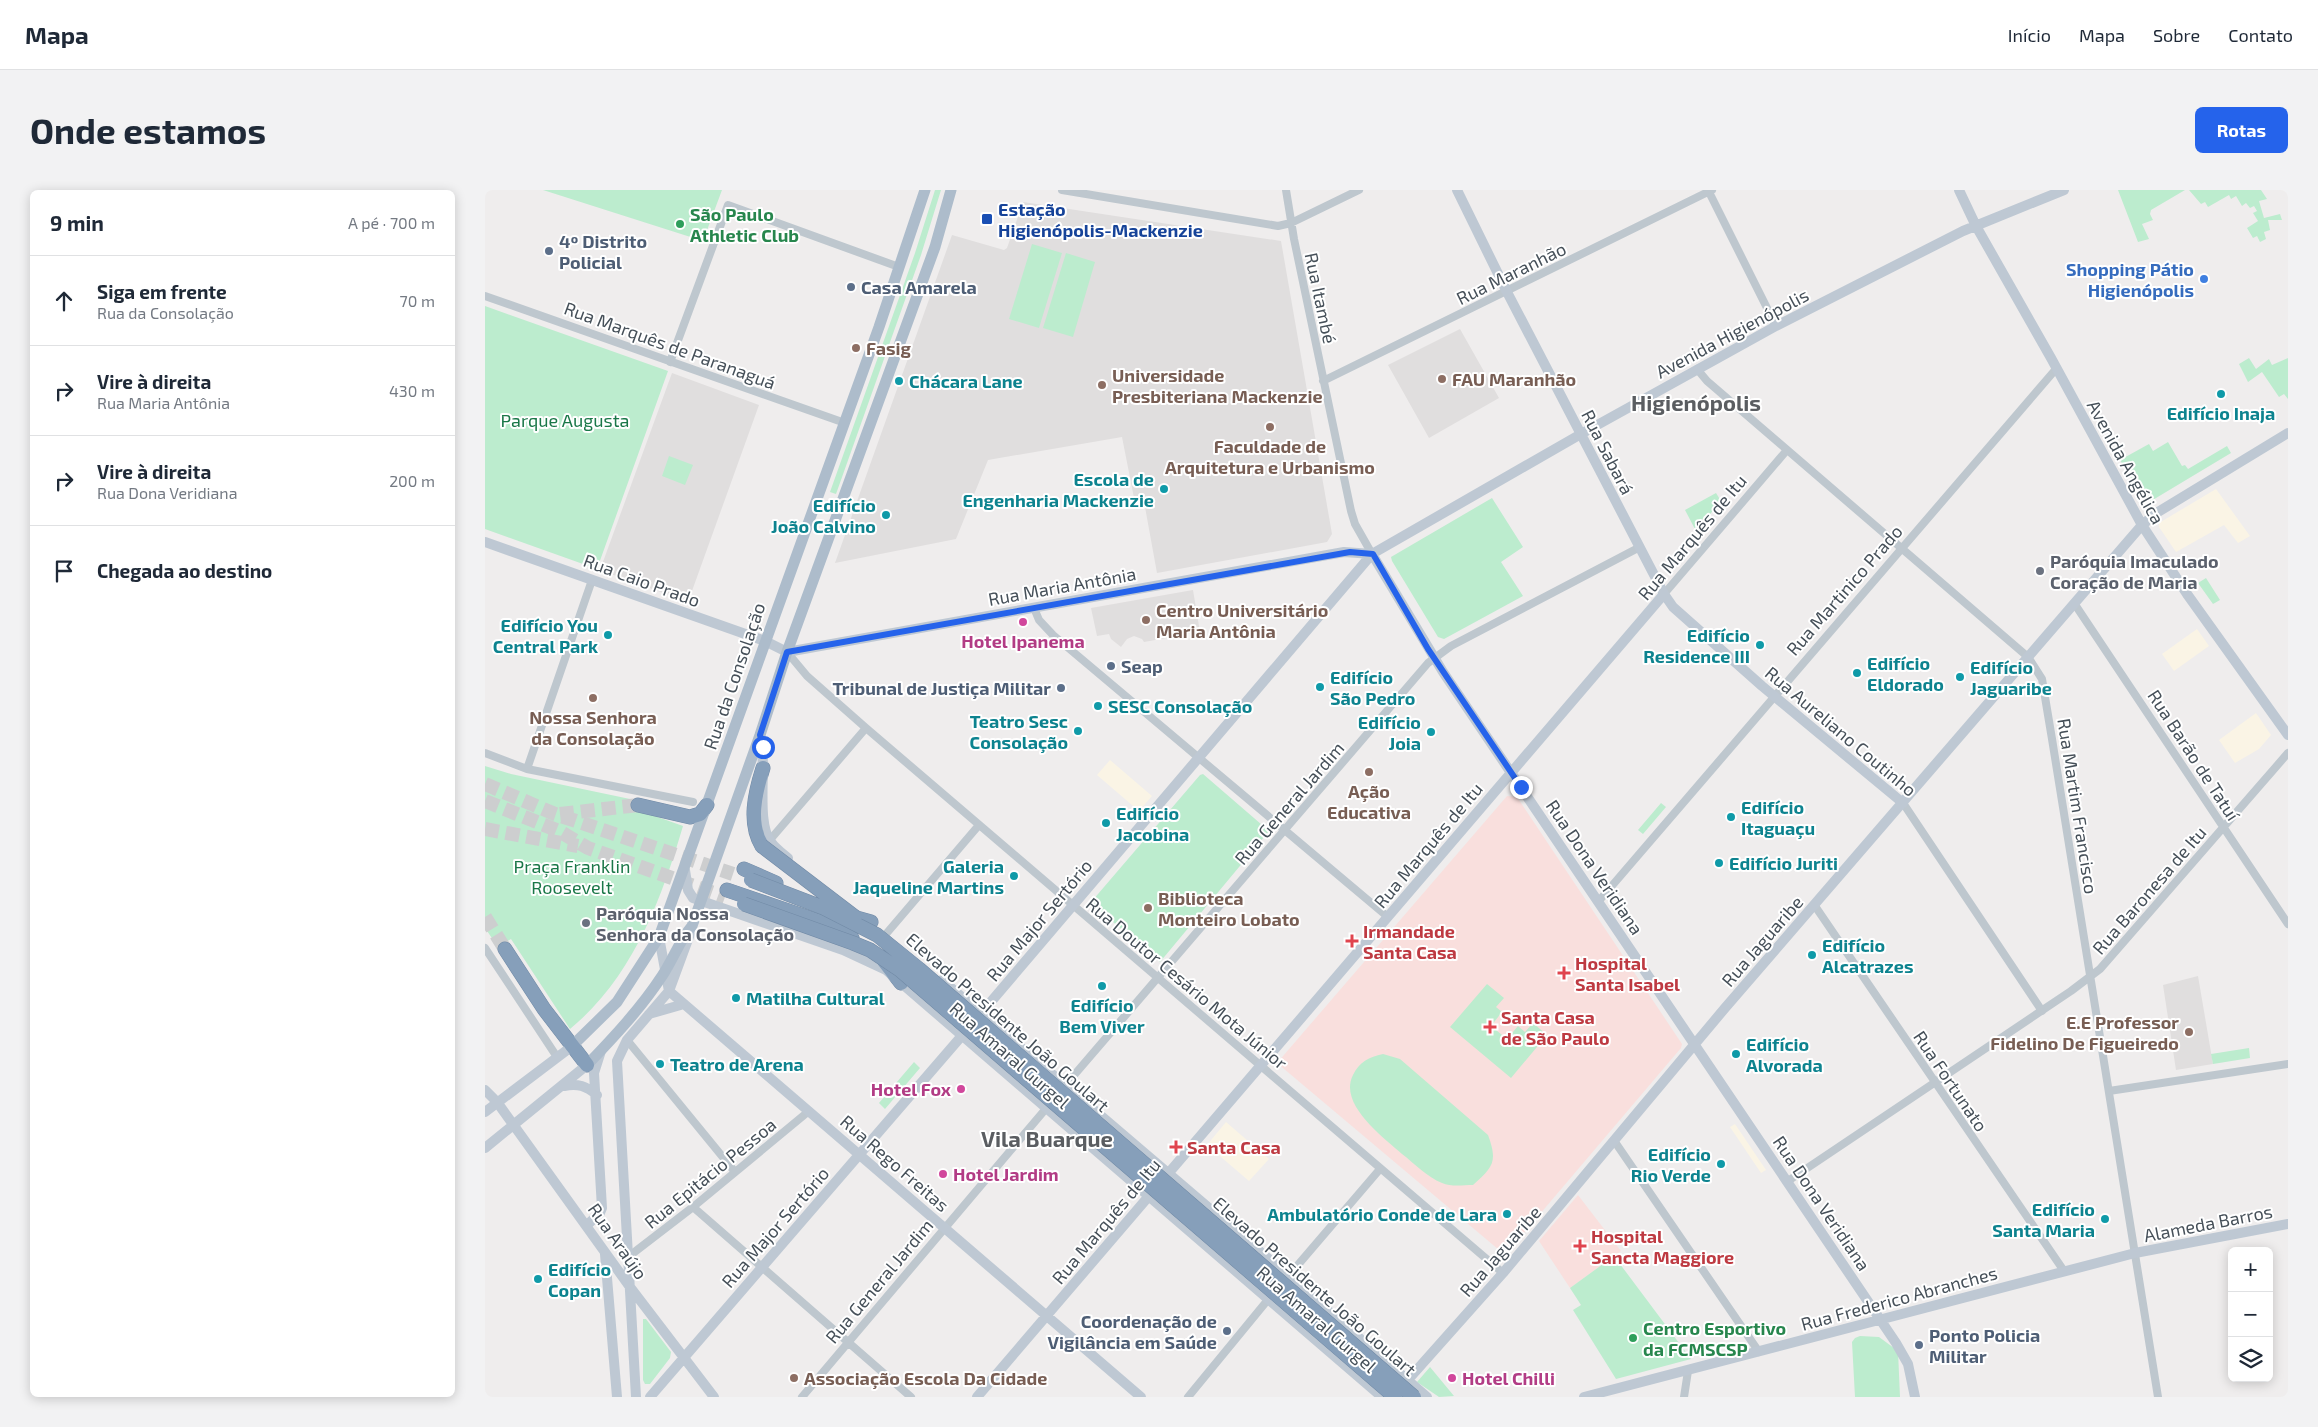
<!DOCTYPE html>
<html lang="pt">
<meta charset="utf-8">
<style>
:root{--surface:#fff;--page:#f2f2f3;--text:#1f2937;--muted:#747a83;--line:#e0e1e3;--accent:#2563eb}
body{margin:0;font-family:"Exo 2",sans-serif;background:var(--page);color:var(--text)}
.controls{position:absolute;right:15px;bottom:15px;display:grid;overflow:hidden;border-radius:8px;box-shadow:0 2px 12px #0003}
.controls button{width:45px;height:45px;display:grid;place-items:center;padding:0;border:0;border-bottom:1px solid var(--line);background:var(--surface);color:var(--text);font:25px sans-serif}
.stop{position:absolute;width:15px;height:15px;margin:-11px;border:4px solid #2563eb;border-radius:50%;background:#fff}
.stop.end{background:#2563eb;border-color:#fff;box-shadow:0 1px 5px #0008}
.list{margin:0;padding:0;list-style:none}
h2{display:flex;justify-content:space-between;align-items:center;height:65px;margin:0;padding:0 20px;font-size:21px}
h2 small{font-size:16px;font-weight:400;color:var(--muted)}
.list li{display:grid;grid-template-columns:32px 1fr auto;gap:15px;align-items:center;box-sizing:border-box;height:90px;padding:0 20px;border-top:1px solid var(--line)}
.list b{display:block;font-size:19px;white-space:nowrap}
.list p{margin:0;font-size:16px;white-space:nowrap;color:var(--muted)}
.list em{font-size:16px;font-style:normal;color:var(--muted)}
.icon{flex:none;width:28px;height:28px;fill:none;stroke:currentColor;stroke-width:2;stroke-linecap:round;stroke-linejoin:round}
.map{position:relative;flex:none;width:1803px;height:1207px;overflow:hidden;border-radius:8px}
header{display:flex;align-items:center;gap:30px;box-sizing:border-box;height:70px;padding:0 25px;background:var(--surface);border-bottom:1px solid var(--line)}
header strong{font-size:24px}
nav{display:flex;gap:28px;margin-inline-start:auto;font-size:18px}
.intro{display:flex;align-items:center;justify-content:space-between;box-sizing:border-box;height:120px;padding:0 30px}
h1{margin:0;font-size:35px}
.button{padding:12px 22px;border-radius:8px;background:var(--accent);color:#fff;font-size:18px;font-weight:700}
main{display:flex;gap:30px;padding:0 30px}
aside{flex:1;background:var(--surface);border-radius:8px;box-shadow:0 2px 12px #0003}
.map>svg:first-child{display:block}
</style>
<header>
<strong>Mapa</strong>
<nav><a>Início</a><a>Mapa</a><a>Sobre</a><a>Contato</a></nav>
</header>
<div class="intro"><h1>Onde estamos</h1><a class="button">Rotas</a></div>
<main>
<aside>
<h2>9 min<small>A pé · 700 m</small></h2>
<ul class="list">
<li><svg class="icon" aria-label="ahead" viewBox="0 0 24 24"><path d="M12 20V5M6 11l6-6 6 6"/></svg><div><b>Siga em frente</b><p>Rua da Consolação</p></div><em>70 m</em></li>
<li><svg class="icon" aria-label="right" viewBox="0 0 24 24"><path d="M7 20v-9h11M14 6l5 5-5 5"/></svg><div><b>Vire à direita</b><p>Rua Maria Antônia</p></div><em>430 m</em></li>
<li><svg class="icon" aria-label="right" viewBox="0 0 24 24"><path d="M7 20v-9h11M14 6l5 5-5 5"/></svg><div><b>Vire à direita</b><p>Rua Dona Veridiana</p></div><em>200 m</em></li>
<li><svg class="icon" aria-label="arrive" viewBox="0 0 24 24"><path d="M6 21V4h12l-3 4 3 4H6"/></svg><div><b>Chegada ao destino</b></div></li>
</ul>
</aside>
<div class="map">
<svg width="1803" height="1207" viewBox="0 0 1803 1207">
<rect width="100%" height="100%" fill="#efeded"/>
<path fill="#faf4e5" d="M1731,299L1765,346L1753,353L1739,335L1691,362L1674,337V333Z
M1712,439L1724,456L1689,481L1677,464Z
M1771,523L1786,545L1774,559L1750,573L1734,550Z
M625,570L667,606L654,621L612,585Z
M741,932L784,969L764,991L722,955Z
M1250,934L1281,980L1276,983L1245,937Z"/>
<path fill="#e0dede" d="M538,12L796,51L847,344L842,352L672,383L658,306L649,308L637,247L503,270L471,349L350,373L467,45L519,60L522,58Z
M975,139L1014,208L944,248L903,175Z
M187,183L274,215L203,412L115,380Z
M708,400L715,442L659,452L657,449L649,446L642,449L636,457L626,449L624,444L612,446L606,418Z
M1713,786L1728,874L1691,880L1678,795Z"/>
<path fill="#f9dfdd" d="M1022,606L1032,607L1197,854L1196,858L1020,1065L792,873Z
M1093,1005L1136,1061L1085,1098L1054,1051Z"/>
<path fill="#bcecce" d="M58,0H237L218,51Z
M450,0H456L436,65L351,304L345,302L430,63Z
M1633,0H1700L1666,20L1665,24L1668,30L1657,34L1664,49L1653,52Z
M1704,0H1776L1782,9L1774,11L1779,28L1795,24L1797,30H1783L1785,40L1779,42L1781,49L1775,52L1772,46L1768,48L1762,38L1773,31L1768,23L1772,21L1769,16L1765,18L1761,13L1757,16L1751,6L1746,9L1744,5L1723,17L1720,12L1716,14Z
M547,54L577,63L554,138L524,129Z
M581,63L610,72L588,147L558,138Z
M0,116L183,181L112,379L0,339Z
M1764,168L1771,179L1784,169L1787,175L1803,168V209L1799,204L1794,207L1777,182L1763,192L1754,174Z
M1683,252L1697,276L1700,275L1703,279L1742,256L1746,263L1666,311L1659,310L1635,270L1664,254L1668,261Z
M184,266L208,275L200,295L177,286Z
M1231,303L1236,311L1211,341L1200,320Z
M1007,308L1038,357L1016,372L1038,406L959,449L953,447L907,371L906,367Z
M1721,388L1735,410L1728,414L1713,393Z
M0,576L26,584L145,609L153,611L150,619L198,636C176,711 147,788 85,839L26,749L13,757L0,738Z
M718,584L784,641L675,772L607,714V711L715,585Z
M1176,613L1181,617L1158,644L1153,640Z
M1002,794L1019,808L1011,817L1017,822L1006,836L1022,849L1033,836L1040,842L1048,833L1062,845L1026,888L965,837Z
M1764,858L1765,868L1728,874L1726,864Z
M898,864L915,869L1003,945C1013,972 1008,977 988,995C978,995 966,997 957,993C942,987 930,974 917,964C898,947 853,914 868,885C874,872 884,867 898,864Z
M429,872L435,878L400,919L394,913Z
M1129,1066L1206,1169L1131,1189L1088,1120L1096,1115L1085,1098Z
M158,1129H161L186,1162L185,1168L165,1194H160L158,1190Z
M1375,1146L1394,1147L1413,1161L1415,1207H1370L1367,1152L1370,1148Z
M945,1177L969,1206L954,1207L932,1192Z"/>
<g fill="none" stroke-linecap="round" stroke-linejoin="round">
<path stroke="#cdcecf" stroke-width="14" stroke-dasharray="14 7" stroke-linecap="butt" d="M0,594L70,624L248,684
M0,611L74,641L103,658L240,707
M75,624L153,615
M0,639L93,656
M0,727L20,759"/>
<defs>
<path id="highway" d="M153,615L205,627L215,624L222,615
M277,656C263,633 270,603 278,578
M259,679L291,693
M242,700L339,733L367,748
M361,725L386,732
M20,759L59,819L102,875
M399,771L416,793"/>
</defs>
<use href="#highway" stroke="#718aa6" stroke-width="15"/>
<path stroke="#bec7ce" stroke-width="8" d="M577,0L793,36L806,33L874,0
M801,0L809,49L866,321L870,334L887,364
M1223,0L1291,136
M0,106L360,233
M185,172L243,15L414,77
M1212,179L1222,191L1543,467L1557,489L1567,549L1673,1207
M838,191L1227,0
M1179,404L1302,260
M1589,413L1803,734
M549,418L554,430L568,445L903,727
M302,462L322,486L381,538L1018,1083
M0,563L42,579L208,612
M42,579L107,390
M1418,613L1557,821
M284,651L381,538
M1113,712L1571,179
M1330,716L1579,1081
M401,744L494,635
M0,758L72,867
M142,850L250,982
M578,898L943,473L966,456L1155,357
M1624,901L1803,874
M1130,952L1274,1162
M1303,991L1586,801L1615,779L1803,563
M208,1017L426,1207
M143,1067L208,1017L324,921
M800,1090L895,979
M317,1207L564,915
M703,1207L786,1106
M1199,1207L1203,1181"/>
<path stroke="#bec8d3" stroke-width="10" d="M972,0L1022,102L1179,404L1188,417L1277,496L1418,613
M1474,0L1491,36L1566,168L1657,335L1702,404L1803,545
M0,352L280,451L302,462L859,362L887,364
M887,364L958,482L1411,1153L1423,1174L1430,1207
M275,545C283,573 270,632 286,652C290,658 297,663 303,668
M200,680L203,700L208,708L358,760L401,780L897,1207
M174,747L184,801L656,1207
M457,790L793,1077L942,1207
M164,824L199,814
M79,896C93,893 101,896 112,905
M0,900L12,912L145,1097L229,1207
M0,922L86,857
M0,958L102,875
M102,1035L115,1023L117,1018L109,883L116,861
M120,1064L132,1207
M913,1201L1018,1083L1240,818L1657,335L1673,322L1803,243
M151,1207L132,871L142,850L184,801L205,744
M165,1207L487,834L887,364L1096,244L1291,136L1478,41L1579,0
M492,1207L1179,404
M1099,1207L1650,1063L1803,1034"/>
<path stroke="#adbccb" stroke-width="11" d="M86,857L132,812L174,747L394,137L440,0
M102,875C129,847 156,818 177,786C188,770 194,751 207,736L275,545L302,462L450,57L466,0"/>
<use href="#highway" stroke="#869fba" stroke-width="14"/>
<defs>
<path id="highway-bridge" d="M277,656L370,727
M266,690L339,718L392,745L434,779L929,1207
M259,714L368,753L385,760L415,780L910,1207"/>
</defs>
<use href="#highway-bridge" stroke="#718aa6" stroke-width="15" stroke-linecap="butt"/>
<use href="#highway-bridge" stroke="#869fba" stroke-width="14"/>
</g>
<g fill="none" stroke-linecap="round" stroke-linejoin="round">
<path stroke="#2563eb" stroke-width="6" d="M278,557L275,545L302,462L865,362L888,364L943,459L1036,597"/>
</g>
<rect fill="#1a4fb4" stroke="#fff" stroke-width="2" x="496" y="23" width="12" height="12" rx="2.5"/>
<g fill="#2e9e5b" stroke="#fff" stroke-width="2">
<circle cx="195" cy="34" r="5"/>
<circle cx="1148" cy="1148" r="5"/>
</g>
<g fill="#5c6f8a" stroke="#fff" stroke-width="2">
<circle cx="64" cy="61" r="5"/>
<circle cx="366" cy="97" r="5"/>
<circle cx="626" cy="476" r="5"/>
<circle cx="576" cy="498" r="5"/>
<circle cx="742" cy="1141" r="5"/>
<circle cx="1434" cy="1155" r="5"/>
</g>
<circle fill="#3f7fe0" stroke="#fff" stroke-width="2" cx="1719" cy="89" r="5"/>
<g fill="#8d6e63" stroke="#fff" stroke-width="2">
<circle cx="371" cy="158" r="5"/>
<circle cx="957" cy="189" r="5"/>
<circle cx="617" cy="195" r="5"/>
<circle cx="785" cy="237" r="5"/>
<circle cx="661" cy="430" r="5"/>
<circle cx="108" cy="508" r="5"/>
<circle cx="884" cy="582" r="5"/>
<circle cx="663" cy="718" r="5"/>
<circle cx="1704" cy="842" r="5"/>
<circle cx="309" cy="1188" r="5"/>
</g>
<g fill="#0f9aa8" stroke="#fff" stroke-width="2">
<circle cx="414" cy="191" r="5"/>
<circle cx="1736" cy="204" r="5"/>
<circle cx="679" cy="299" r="5"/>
<circle cx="401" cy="325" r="5"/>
<circle cx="123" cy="445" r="5"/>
<circle cx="1275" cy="455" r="5"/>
<circle cx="1372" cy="483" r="5"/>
<circle cx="1475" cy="487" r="5"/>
<circle cx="835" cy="497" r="5"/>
<circle cx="613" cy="516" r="5"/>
<circle cx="593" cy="541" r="5"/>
<circle cx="946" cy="542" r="5"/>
<circle cx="1246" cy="627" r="5"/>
<circle cx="621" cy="633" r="5"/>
<circle cx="1234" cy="673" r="5"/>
<circle cx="529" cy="686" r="5"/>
<circle cx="1327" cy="765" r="5"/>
<circle cx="617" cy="796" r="5"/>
<circle cx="251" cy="808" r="5"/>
<circle cx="1251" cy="864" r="5"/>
<circle cx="175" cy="874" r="5"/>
<circle cx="1236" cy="974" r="5"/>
<circle cx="1022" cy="1024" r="5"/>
<circle cx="1620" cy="1029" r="5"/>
<circle cx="53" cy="1089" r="5"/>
</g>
<g fill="#6b7280" stroke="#fff" stroke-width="2">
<circle cx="1555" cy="381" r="5"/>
<circle cx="101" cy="733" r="5"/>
</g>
<g fill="#d1479c" stroke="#fff" stroke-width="2">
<circle cx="538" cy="432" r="5"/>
<circle cx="476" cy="899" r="5"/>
<circle cx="458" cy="984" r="5"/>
<circle cx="967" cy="1188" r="5"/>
</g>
<g fill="#e0444e" stroke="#fff" stroke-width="2">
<path d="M864.5 743.5h5v5h5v5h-5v5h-5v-5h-5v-5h5z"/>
<path d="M1076.5 775.5h5v5h5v5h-5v5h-5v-5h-5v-5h5z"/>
<path d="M1002.5 829.5h5v5h5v5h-5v5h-5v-5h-5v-5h5z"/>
<path d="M688.5 949.5h5v5h5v5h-5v5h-5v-5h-5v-5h5z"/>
<path d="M1092.5 1048.5h5v5h5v5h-5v5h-5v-5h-5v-5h5z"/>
</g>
<g text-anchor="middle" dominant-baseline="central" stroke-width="4" stroke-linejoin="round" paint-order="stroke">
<g font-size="18" font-weight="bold" fill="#164399" stroke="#fff" text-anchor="start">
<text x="513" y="19">Estação<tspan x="513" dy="21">Higienópolis-Mackenzie</tspan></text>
</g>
<g font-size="18" font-weight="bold" fill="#27864d" stroke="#fff" text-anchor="start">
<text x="205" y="24">São Paulo<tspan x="205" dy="21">Athletic Club</tspan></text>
<text x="1158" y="1138">Centro Esportivo<tspan x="1158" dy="21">da FCMSCSP</tspan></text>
</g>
<g font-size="18" font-weight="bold" fill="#4e5e75" stroke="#fff" text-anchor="start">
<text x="74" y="51">4º Distrito<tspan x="74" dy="21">Policial</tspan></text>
<text x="376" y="97">Casa Amarela</text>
<text x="636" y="476">Seap</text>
<text x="566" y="498" text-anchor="end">Tribunal de Justiça Militar</text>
<text x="732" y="1131" text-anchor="end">Coordenação de<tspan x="732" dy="21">Vigilância em Saúde</tspan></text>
<text x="1444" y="1145">Ponto Policia<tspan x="1444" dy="21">Militar</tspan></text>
</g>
<g font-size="18" font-weight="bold" fill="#366cbe" stroke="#fff" text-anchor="end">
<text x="1709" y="79">Shopping Pátio<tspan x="1709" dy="21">Higienópolis</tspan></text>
</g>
<g font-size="18" fill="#465059" stroke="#fff">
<text transform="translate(1026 83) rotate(-26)">Rua Maranhão</text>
<text transform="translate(836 108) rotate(78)">Rua Itambé</text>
<text transform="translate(1247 143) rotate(-28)">Avenida Higienópolis</text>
<text transform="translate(185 155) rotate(20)">Rua Marquês de Paranaguá</text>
<text transform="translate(1123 262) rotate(63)">Rua Sabará</text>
<text transform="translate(1641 272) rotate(61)">Avenida Angélica</text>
<text transform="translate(1207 347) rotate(-50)">Rua Marquês de Itu</text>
<text transform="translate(157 390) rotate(20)">Rua Caio Prado</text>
<text transform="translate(577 396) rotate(-10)">Rua Maria Antônia</text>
<text transform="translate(1359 400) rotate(-49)">Rua Martinico Prado</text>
<text transform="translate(249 486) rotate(-71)">Rua da Consolação</text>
<text transform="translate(1356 541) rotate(40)">Rua Aureliano Coutinho</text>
<text transform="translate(1709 565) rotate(57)">Rua Barão de Tatuí</text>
<text transform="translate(804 613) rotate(-49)">Rua General Jardim</text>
<text transform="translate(1593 616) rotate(81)">Rua Martim Francisco</text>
<text transform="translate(943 655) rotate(-50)">Rua Marquês de Itu</text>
<text transform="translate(1110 677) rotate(56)">Rua Dona Veridiana</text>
<text transform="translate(1664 700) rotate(-49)">Rua Baronesa de Itu</text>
<text transform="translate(554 730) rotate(-50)">Rua Major Sertório</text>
<text transform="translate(1277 751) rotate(-49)">Rua Jaguaribe</text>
<text transform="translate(702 793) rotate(40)">Rua Doutor Cesário Mota Júnior</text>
<text transform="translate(523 832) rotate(41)">Elevado Presidente João Goulart</text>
<text transform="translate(525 865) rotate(41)">Rua Amaral Gurgel</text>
<text transform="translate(1466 891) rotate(56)">Rua Fortunato</text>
<text transform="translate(410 973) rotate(41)">Rua Rego Freitas</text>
<text transform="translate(225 983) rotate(-39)">Rua Epitácio Pessoa</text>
<text transform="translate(1337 1013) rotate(56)">Rua Dona Veridiana</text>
<text transform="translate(621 1031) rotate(-50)">Rua Marquês de Itu</text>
<text transform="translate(1723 1033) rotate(-11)">Alameda Barros</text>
<text transform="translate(290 1037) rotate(-49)">Rua Major Sertório</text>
<text transform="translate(133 1051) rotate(55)">Rua Araújo</text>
<text transform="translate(1015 1061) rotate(-49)">Rua Jaguaribe</text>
<text transform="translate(394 1091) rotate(-50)">Rua General Jardim</text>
<text transform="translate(830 1096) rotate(41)">Elevado Presidente João Goulart</text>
<text transform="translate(1414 1108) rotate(-15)">Rua Frederico Abranches</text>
<text transform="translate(832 1129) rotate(41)">Rua Amaral Gurgel</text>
</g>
<g font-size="18" font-weight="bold" fill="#785e54" stroke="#fff" text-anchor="start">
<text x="381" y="158">Fasig</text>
<text x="627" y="185">Universidade<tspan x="627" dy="21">Presbiteriana Mackenzie</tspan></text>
<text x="967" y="189">FAU Maranhão</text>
<text x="785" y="256" text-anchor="middle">Faculdade de<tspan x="785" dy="21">Arquitetura e Urbanismo</tspan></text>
<text x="671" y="420">Centro Universitário<tspan x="671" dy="21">Maria Antônia</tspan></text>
<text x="108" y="527" text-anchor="middle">Nossa Senhora<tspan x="108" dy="21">da Consolação</tspan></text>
<text x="884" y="601" text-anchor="middle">Ação<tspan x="884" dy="21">Educativa</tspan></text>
<text x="673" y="708">Biblioteca<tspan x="673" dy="21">Monteiro Lobato</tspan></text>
<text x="1694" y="832" text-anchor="end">E.E Professor<tspan x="1694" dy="21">Fidelino De Figueiredo</tspan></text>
<text x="319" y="1188">Associação Escola Da Cidade</text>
</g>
<g font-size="18" font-weight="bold" fill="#0d838f" stroke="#fff" text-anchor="start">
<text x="424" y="191">Chácara Lane</text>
<text x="1736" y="223" text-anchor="middle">Edifício Inaja</text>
<text x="669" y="289" text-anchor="end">Escola de<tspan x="669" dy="21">Engenharia Mackenzie</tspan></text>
<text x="391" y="315" text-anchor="end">Edifício<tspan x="391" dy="21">João Calvino</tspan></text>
<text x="113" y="435" text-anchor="end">Edifício You<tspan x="113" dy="21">Central Park</tspan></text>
<text x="1265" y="445" text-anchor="end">Edifício<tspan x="1265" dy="21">Residence III</tspan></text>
<text x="1382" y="473">Edifício<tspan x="1382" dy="21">Eldorado</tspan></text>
<text x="1485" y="477">Edifício<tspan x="1485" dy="21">Jaguaribe</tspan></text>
<text x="845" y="487">Edifício<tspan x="845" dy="21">São Pedro</tspan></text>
<text x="623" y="516">SESC Consolação</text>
<text x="583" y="531" text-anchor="end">Teatro Sesc<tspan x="583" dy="21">Consolação</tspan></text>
<text x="936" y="532" text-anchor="end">Edifício<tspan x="936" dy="21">Joia</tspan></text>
<text x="1256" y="617">Edifício<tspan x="1256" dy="21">Itaguaçu</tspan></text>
<text x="631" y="623">Edifício<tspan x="631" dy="21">Jacobina</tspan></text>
<text x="1244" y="673">Edifício Juriti</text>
<text x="519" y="676" text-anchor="end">Galeria<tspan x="519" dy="21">Jaqueline Martins</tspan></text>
<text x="1337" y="755">Edifício<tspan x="1337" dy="21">Alcatrazes</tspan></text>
<text x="261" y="808">Matilha Cultural</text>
<text x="617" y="815" text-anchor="middle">Edifício<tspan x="617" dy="21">Bem Viver</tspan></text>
<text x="1261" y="854">Edifício<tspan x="1261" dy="21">Alvorada</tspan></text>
<text x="185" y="874">Teatro de Arena</text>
<text x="1226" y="964" text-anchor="end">Edifício<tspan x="1226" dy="21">Rio Verde</tspan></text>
<text x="1610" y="1019" text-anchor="end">Edifício<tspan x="1610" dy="21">Santa Maria</tspan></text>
<text x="1012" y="1024" text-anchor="end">Ambulatório Conde de Lara</text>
<text x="63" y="1079">Edifício<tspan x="63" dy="21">Copan</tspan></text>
</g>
<g font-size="18" fill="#1a7748" stroke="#fff">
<text x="80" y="230">Parque Augusta</text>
<text x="87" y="676">Praça Franklin<tspan x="87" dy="21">Roosevelt</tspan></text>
</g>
<g font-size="18" font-weight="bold" fill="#5b616d" stroke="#fff" text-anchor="start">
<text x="1565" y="371">Paróquia Imaculado<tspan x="1565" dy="21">Coração de Maria</tspan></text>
<text x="111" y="723">Paróquia Nossa<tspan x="111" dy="21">Senhora da Consolação</tspan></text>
</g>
<g font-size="18" font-weight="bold" fill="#b23c85" stroke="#fff" text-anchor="start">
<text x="538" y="451" text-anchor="middle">Hotel Ipanema</text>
<text x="466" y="899" text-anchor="end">Hotel Fox</text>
<text x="468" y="984">Hotel Jardim</text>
<text x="977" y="1188">Hotel Chilli</text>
</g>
<g font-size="18" font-weight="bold" fill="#be3a42" stroke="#fff" text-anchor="start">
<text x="878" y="741">Irmandade<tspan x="878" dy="21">Santa Casa</tspan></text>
<text x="1090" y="773">Hospital<tspan x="1090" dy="21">Santa Isabel</tspan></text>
<text x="1016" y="827">Santa Casa<tspan x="1016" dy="21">de São Paulo</tspan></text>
<text x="702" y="957">Santa Casa</text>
<text x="1106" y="1046">Hospital<tspan x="1106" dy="21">Sancta Maggiore</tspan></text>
</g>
<g font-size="22" font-weight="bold" fill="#5a5d61" stroke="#fff">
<text x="1211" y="212">Higienópolis</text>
<text x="562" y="948">Vila Buarque</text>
</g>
</g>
</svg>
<div class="controls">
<button>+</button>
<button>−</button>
<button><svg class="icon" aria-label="layers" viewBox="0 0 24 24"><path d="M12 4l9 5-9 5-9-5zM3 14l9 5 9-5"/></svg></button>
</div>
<div class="stop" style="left:278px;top:557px"></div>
<div class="stop end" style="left:1036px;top:597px"></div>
</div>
</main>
